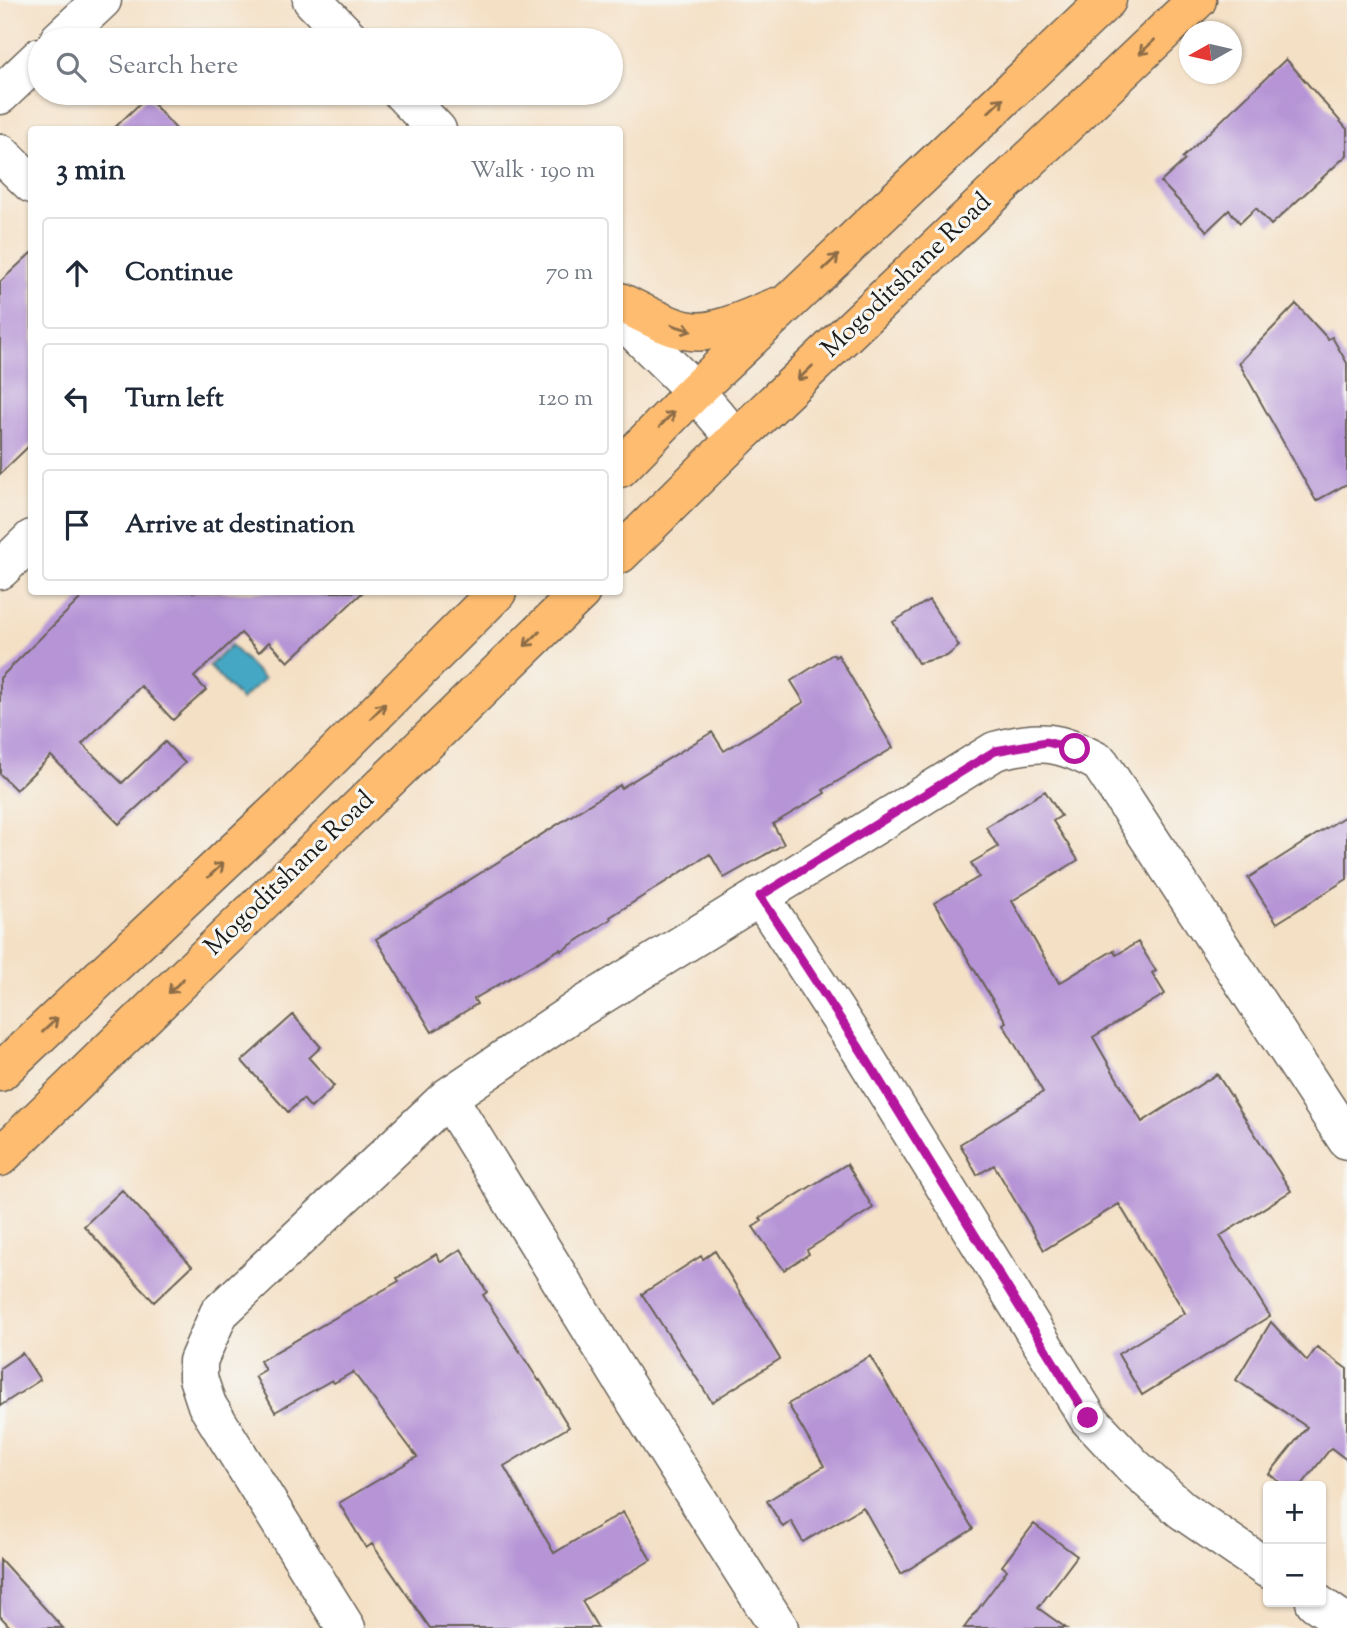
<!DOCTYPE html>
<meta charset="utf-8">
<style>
:root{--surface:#fff;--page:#f6f6f7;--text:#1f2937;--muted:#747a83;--line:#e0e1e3}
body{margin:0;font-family:"Sorts Mill Goudy",serif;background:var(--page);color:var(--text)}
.controls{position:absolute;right:21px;bottom:21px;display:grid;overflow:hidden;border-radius:7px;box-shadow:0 2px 5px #0004}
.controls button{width:63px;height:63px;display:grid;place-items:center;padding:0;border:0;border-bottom:2px solid var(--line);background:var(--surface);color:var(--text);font:35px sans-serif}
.compass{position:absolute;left:1179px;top:21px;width:63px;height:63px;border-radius:50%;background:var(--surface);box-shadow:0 2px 5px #0004;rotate:262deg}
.stop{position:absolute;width:21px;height:21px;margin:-16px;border:5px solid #b5179e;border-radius:50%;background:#fff}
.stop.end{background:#b5179e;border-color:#fff;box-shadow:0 2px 7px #0008}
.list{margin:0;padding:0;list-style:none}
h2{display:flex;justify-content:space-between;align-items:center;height:91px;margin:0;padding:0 28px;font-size:30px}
h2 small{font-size:23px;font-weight:400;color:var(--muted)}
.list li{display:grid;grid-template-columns:46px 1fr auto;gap:21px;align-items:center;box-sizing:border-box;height:112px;margin:0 14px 14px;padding:0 14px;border:2px solid var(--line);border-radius:7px}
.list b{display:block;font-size:26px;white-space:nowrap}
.list em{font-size:23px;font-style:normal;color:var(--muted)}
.icon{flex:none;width:38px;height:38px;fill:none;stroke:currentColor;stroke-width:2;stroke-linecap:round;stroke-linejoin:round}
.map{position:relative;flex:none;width:1347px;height:1628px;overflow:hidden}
.search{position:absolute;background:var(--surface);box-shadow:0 2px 5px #0004;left:28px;top:28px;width:595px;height:77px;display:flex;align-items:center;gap:18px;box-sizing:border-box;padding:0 24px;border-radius:38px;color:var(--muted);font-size:26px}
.panel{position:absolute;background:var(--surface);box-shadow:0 2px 5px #0004;left:28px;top:126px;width:595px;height:469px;border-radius:7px}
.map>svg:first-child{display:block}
</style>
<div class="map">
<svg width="1347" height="1628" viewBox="0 0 1347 1628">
<rect width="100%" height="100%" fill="#f6f6f2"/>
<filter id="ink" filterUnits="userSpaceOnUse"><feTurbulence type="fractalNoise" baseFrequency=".0143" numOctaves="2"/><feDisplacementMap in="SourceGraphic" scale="14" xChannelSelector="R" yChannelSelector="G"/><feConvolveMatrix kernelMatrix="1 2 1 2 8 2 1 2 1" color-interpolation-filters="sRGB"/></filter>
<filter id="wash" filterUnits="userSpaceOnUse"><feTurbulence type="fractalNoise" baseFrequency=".00686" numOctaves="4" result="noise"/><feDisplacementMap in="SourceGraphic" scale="28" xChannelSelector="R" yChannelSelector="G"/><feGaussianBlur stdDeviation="1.57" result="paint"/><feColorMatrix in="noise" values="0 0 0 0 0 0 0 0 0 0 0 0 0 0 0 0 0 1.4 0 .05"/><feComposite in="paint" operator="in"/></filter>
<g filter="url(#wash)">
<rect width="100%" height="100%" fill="#f4e0c5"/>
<path fill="#44a7c3" stroke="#306270" stroke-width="2" d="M231,645L264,679L241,700L209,666Z"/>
<g id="blocks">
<path fill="#b694d6" d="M1286,59L1347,129V155L1271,225L1256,208L1240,223L1229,210L1207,231L1161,182L1185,160L1182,158Z
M147,97L177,130H112Z
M32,252V443L0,474V282Z
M1296,304L1328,339L1332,337L1347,363V484L1316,501L1239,363Z
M87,592H363L288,662L269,642L259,652L241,633L194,677L206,690L173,720L141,686L82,744L122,783L165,742L185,763L119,824L51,756L16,790L0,774V678Z
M929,600L959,646L947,656L918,663L893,622Z
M833,654L835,657L838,655L893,748L823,790L825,793L773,824L784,844L724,878L710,854L610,917L611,919L561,951L560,949L474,999L477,1004L432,1032L376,939L620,785L621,788L712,732L724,751L804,702L791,681Z
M1045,791L1061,816L1053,821L1078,860L1012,901L1059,983L1114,950L1116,955L1138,942L1156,971L1152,973L1165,994L1093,1037L1142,1122L1217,1074L1291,1191L1220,1236L1270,1316L1142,1395L1118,1354L1185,1313L1119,1204L1044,1250L994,1165L977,1175L960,1144L1043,1092L1003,1024L1006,1022L934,903L979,877L971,863L998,847L986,827Z
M1347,815V879L1277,923L1248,878Z
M293,1015L321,1047L309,1058L334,1086L311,1108L303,1099L288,1112L242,1061Z
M847,1164L873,1208L807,1250L809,1254L784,1270L753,1227L762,1221L760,1218Z
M122,1190L192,1266L154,1302L84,1226Z
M461,1249L487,1292L483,1295L539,1381L540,1380L569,1427L504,1466L554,1553L623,1512L651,1560L582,1601L598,1628H430L372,1544L366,1548L339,1503L417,1457L353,1372L334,1383L332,1380L275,1412L255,1376L265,1370L260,1361L399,1281L397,1278L436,1254L441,1262Z
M715,1251L780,1359L712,1402L642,1294L701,1256L703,1259Z
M1271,1322L1307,1361L1317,1347L1347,1369V1460L1331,1448L1301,1486H1285L1269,1474L1307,1427L1236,1380Z
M22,1353L40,1380L0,1406V1368Z
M870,1356L973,1529L901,1574L863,1507L803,1542L791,1521L783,1527L767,1501L824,1466L788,1404Z
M1034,1524L1077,1556L1038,1608L1066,1628H964L1007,1570L1002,1566Z
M0,1559L63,1628H11L0,1616Z"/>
</g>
</g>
<g filter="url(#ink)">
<use href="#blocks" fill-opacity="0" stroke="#686157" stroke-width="2"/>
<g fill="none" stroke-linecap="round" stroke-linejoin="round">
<defs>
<path id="minor" d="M312,0L351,40
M59,40L102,0
M402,93L437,130
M0,95L40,57
M0,153L32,184
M620,317L695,391L736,439
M0,570L32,539
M760,896L860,1049L1088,1418L1134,1467L1182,1510L1268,1569
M448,1097L636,1402L779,1628
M1315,1602L1347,1624
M346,1628L207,1405L198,1378V1361L219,1313L448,1097L580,1008L995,751C1041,739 1058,740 1100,763L1347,1140"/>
<path id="major" d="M620,302C639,311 671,329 691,331C715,335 753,316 776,307
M620,468L695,391L1107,0
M620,554L736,439L1197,0
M0,1072L285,804L497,592
M0,1157L581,592"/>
</defs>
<use href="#minor" stroke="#686157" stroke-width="41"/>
<use href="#major" stroke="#686157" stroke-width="41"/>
<use href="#minor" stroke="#fff" stroke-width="38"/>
<use href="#major" stroke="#fdbc70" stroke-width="38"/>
</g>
<defs><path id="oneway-shaft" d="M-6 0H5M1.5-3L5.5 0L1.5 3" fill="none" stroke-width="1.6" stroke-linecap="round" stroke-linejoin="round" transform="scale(1.75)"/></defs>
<g stroke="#8c6c46">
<use href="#oneway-shaft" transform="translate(1147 47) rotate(136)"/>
<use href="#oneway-shaft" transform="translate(996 105) rotate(-44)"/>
<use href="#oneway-shaft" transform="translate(831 262) rotate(-44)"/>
<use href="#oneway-shaft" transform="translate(682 328) rotate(17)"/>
<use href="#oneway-shaft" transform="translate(805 373) rotate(136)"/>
<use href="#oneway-shaft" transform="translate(667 419) rotate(-46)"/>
<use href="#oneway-shaft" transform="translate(532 639) rotate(136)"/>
<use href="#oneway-shaft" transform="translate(378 711) rotate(-45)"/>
<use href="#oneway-shaft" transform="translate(216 870) rotate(-43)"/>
<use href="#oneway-shaft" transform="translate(176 986) rotate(136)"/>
<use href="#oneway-shaft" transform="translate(50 1025) rotate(-43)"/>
</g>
</g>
<g fill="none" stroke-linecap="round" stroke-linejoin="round" filter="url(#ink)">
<path stroke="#b5179e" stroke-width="9" d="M1075,749L1046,742L995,751L760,896L860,1049L1088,1418"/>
</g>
<g text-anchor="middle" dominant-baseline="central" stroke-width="6" stroke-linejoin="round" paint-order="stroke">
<g font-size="26" fill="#1c1c1c" stroke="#f6f6f2">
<text transform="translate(907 276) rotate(-44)">Mogoditshane Road</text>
<text transform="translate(290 874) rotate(-44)">Mogoditshane Road</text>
</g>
</g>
</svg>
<div class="controls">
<button>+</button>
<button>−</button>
</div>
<svg class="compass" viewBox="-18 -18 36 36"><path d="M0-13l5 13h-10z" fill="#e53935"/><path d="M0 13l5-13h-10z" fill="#747a83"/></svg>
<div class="stop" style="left:1075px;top:749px"></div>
<div class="stop end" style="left:1088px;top:1418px"></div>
<div class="search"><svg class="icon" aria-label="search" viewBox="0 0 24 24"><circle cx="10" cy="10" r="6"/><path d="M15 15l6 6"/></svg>Search here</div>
<section class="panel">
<h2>3 min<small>Walk · 190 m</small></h2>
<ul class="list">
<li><svg class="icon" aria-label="ahead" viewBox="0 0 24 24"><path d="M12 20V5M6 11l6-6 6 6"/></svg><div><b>Continue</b></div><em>70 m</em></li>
<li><svg class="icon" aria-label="left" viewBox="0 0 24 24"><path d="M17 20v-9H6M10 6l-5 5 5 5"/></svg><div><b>Turn left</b></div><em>120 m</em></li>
<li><svg class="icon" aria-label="arrive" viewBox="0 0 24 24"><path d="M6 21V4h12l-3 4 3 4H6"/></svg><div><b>Arrive at destination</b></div></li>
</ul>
</section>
</div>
